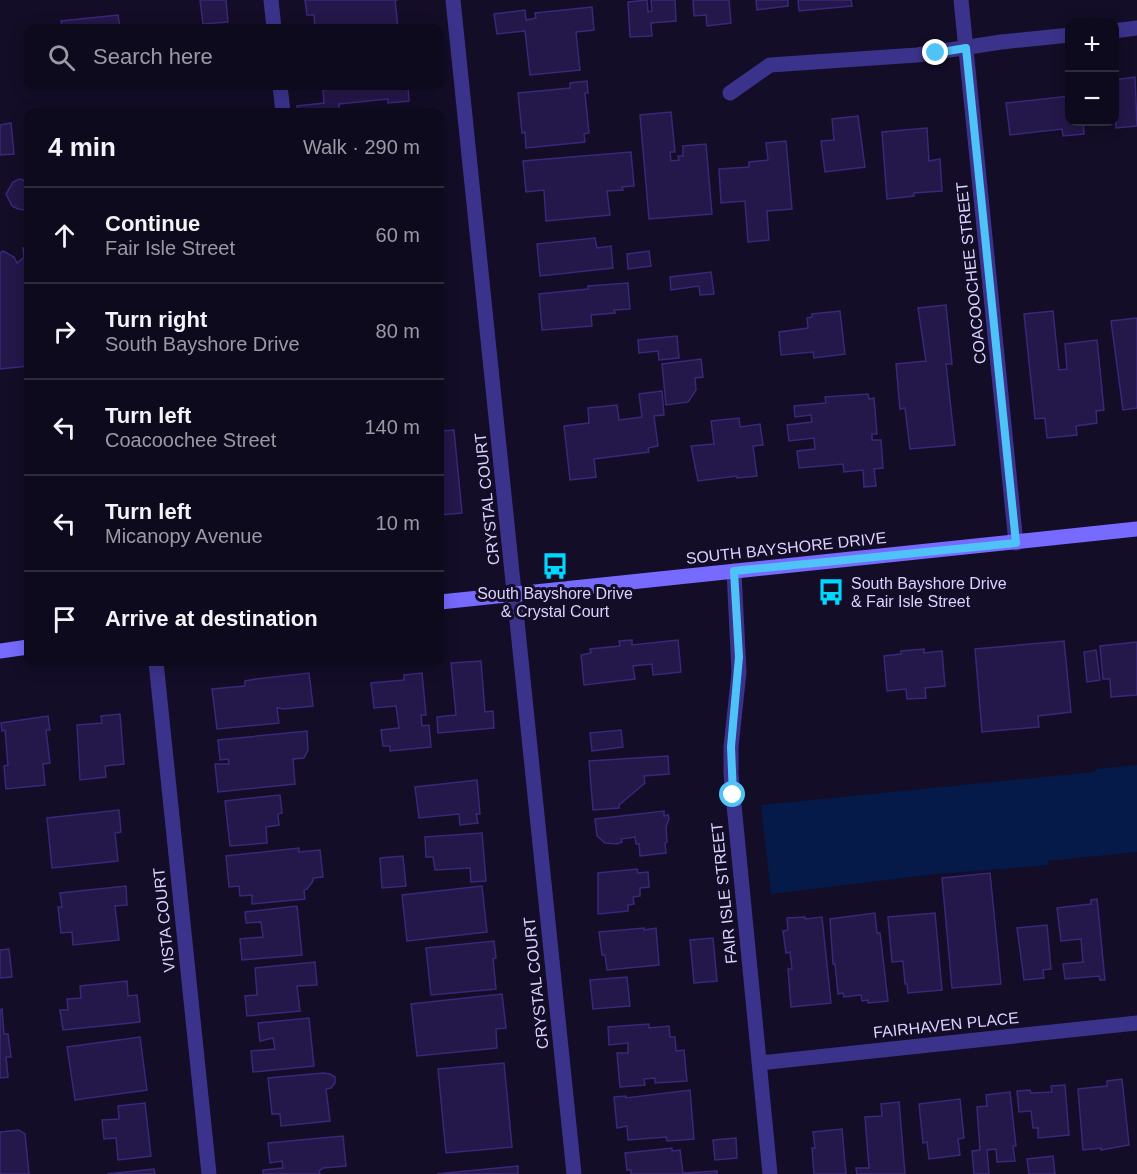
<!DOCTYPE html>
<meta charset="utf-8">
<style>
:root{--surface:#0e0a1d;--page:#171326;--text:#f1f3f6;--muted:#9b9aa4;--line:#2e2b3b}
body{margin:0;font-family:Arial,sans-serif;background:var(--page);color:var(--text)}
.controls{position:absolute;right:18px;top:18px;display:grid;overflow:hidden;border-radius:12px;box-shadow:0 3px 15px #0003}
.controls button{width:54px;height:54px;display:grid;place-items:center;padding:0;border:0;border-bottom:2px solid var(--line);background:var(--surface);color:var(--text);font:30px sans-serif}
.stop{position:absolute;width:18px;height:18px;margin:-14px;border:4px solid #4fc3f7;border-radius:50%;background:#fff}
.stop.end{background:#4fc3f7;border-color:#fff;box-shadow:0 2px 6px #0008}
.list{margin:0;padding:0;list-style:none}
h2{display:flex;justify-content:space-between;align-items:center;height:78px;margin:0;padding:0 24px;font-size:26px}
h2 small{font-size:20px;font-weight:400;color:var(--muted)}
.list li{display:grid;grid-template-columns:39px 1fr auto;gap:18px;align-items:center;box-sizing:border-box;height:96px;padding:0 24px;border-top:2px solid var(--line)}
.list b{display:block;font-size:22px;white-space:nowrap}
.list p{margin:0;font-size:20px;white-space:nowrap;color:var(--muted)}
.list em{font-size:20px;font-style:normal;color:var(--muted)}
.icon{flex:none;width:33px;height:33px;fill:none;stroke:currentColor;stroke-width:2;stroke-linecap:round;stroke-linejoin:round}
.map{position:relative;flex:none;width:1137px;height:1174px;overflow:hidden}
.search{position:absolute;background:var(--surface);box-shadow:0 3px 15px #0003;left:24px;top:24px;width:420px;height:66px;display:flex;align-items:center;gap:15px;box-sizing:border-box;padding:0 21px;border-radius:12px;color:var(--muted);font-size:22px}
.panel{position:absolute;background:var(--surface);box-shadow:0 3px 15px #0003;left:24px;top:108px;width:420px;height:558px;border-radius:12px}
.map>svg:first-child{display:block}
</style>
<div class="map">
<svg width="1137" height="1174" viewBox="0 0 1137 1174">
<rect width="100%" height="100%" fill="#130d27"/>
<path fill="#051a48" d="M1137,765V852L1048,861L1049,865L937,874L771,894L761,805L1095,772L1096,769Z"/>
<path fill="#24174a" stroke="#3b2779" stroke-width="1.5" d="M200,0H226L228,22L203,24Z
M305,0H398H395L398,28H367V26L315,28L314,15H307Z
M647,0L648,12L652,11L651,0H675L676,21L651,23L652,36L630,37L628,2Z
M693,0H729L731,23L707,26L706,15L694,16Z
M756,0H788V6L757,10Z
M798,0H851L852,6L799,11Z
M592,7L594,30L576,32L580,70L530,75L525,31L497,34L494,14L525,10L526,20L536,18L535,13Z
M118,15L120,28H62L61,21Z
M1135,77L1137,126L1116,128L1114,80Z
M587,81L588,93H585L589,133L584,134L585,142L526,148L525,132L522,133L518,93L570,88V83Z
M340,86H408L409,101L388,103V99L339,104V112H297V106L324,103L323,90L340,88Z
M1070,96V122H1083L1084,134L1063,136L1062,129L1010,135L1006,103Z
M671,112L675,152H670L671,161L679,160L678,156H683V146L706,144L712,214L649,219L640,115Z
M858,116L865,167L825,172L821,141L834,140L832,119Z
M11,123L14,154L0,155V125Z
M927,128L929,161L940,159L942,191L914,193V196L887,199L882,132Z
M786,141L792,209L767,211L769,240L748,242L745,201L721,203L719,169L749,167V162L768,160L766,143Z
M631,152L634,186L622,187L623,190L607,191L610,215L546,221L544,190L526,192L523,161Z
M19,179L28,181V208L25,210L18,209L12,206L6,194L13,182Z
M595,238L597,248L611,246L613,268L540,276L537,244Z
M28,247V366L0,369V253L3,251L14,257L17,263L24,257L23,248Z
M649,251L651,266L628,269L627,254Z
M711,272L714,294L700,295L699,286L671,290L670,277Z
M628,283L630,309L614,310L615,313L591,315L592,326L542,330L539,294L588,289V286Z
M946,305L952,364H946L955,445L910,449L905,408L900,409L896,364L926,361L918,308Z
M840,311L845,354L814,358L813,352L781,355L779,332L808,328L807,318L812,317V314Z
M1053,311L1059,370L1067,369L1065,344L1097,340L1104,410L1096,411L1097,423L1076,426L1077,435L1047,438L1045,418L1035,419L1024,314Z
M1137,318V408L1123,410L1111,321Z
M677,336L679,358L659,360L658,351L639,353L638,340Z
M701,359L703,377L695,378L696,390L688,402L666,405L662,364Z
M662,391L664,415L654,416L658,446L648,448L649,452L594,459L596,477L570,480L564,426L589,423L588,408L617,405L619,420L642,417L639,394Z
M868,394L869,399L874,398L877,434H872V440H881L883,468L874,469L876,486L864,487L863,470L844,472L843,464L799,468L797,451L815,449L814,438L789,441L787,425L812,422L811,415L795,417L794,406L826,403L825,397Z
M739,418L740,427L760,424L763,445L753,446L757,476L737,478V476L698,481L691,446L714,444L711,421Z
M454,430L462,513L440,515V431Z
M632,640V645L678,640L681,672L653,675L652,664L633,666L635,679L584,685L581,655L591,653L590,649L620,646L619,641Z
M1064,641L1071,712L1038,716L1039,727L982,732L975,649Z
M1137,642V695L1111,697L1110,679H1103L1100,646Z
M924,649V653L942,651L945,686L925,688L926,698L907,699L906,689L887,691L884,656L901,654V651Z
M1096,650L1100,680L1087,682L1084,652Z
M481,661L485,712L493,711L494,728L438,733L437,717L456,715L451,663Z
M309,673L313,706L284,709L277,708L279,723L217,729L212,689L245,686V681L256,679Z
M422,673L426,715H421L422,726L429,725L431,747L390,751V746H383L381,730L399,728L396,706L374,708L371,683L404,680V675Z
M120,714L124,764L105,766L106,777L80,780L77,725L102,723L101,716Z
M48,716L50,730H46L50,763L43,764L45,785L6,789L4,766L8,765L5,730L2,731L1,723Z
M621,730L623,747L592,751L590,733Z
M307,731L308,750L304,758L293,759L295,784L218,792L215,764H229L228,759L220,760L218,740Z
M668,756L669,774L644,776L645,783L619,805V808L593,810L589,761Z
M477,780L480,814H476L478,823L460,825L459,814L419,818L415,787Z
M280,795L282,813L278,814L279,825L266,827L267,843L230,846L225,801Z
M119,810L121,832L115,833L118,861L52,868L47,818Z
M664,811V816L668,815L669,819L666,827L667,842L665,843L666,853L640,856L639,844H636L635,837L621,839L622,842L617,844L605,843L597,836L595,819Z
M482,833L486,881L471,882L470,868L435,870L433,857H426L425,837Z
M299,848V852L320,850L323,877L313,878V881L307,889L304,890L305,899L252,904V895L240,896L239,886L229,887L226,856Z
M403,856L406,886L382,888L380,858Z
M637,869L638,873L648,872L649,887L640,888V896L633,897L634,904L628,905V911L598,914V873Z
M990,873L1001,984L952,988L942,878Z
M126,886L127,905L115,906L119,940L73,945L72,932L61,933L58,907H62L60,893Z
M482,886L487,932L407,941L402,895Z
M1097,899L1105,980H1100L1099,976L1065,979L1063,964L1083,962L1081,939L1061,941L1057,908L1091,904V900Z
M297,906L302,955L242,960L240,939L263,937L261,922L246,923L245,912Z
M875,913L877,933H880L888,1001L868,1003V1000L862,1001L861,995L844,997L843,993L838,994L835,964H833L830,919Z
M935,913L942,990L908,993L907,984H905L903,961L892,962L888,917Z
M805,917V919L822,917L831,1003L791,1007L788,969H792L790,952L786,953L783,931L788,930L787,918Z
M1047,925L1051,969L1043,970L1044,978L1024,980L1017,928Z
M644,928V930L656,928L659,965L607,970L605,955H602L599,932Z
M713,938L717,981L694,983L690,940Z
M494,941L496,958L493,959L496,989L431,995L426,948Z
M9,949L12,977L0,978V950Z
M315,962L317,985L297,986L300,1011L247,1016L245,996L257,995L255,968Z
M627,977L630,1006L593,1009L590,980Z
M127,981L128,996L137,995L140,1022L63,1030L60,1010H68L67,999L81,998L80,986Z
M502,994L506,1028L496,1029L497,1048L417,1056L411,1004Z
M2,1009L4,1034H8L11,1057H6L8,1077L0,1078V1010Z
M309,1018L314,1066L253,1072L251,1051L275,1049L273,1038L260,1041L258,1023Z
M649,1024V1028L669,1026L670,1037H675L676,1051L684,1050L687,1081L655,1083V1078L644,1079L645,1085L620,1087L617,1053H628V1043L609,1045L608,1027Z
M140,1037L147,1090L75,1100L67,1047Z
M504,1063L512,1147L446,1153L438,1069Z
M323,1073L330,1074L335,1077V1083L331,1088L326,1089L330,1121L281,1126L280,1114H272L268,1078Z
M1122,1079L1129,1145L1101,1150V1148L1083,1150L1078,1089L1107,1086V1081Z
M1065,1085L1069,1135L1038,1138V1128H1033L1031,1111L1019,1112L1017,1091L1030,1090L1031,1093L1052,1092L1051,1086Z
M690,1090L694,1139L667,1141L666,1137L628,1140L627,1126L617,1128L614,1097L626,1096V1098Z
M1010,1092L1016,1146H1013L1015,1161L997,1162L996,1149L987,1150L989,1174H974L972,1151L980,1150L977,1107L987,1106L986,1095Z
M960,1099L964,1138L958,1139L960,1155L929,1159L927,1142L923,1143L919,1104Z
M899,1102L905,1174H857L856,1168H869L865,1117L882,1116L881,1104Z
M145,1103L151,1156L118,1160L116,1138L104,1139L102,1120L119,1119L118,1106Z
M842,1129L846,1174H814L812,1148H815L813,1132Z
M19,1130L25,1134L29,1174H0V1132Z
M343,1136L346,1166L323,1168L319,1171L320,1174H263V1170L283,1168L282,1161L270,1163L268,1143Z
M736,1138L737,1158L715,1160L713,1140Z
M672,1148V1151L680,1150L683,1173L717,1171V1174H631V1170H627L625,1153Z
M1053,1156L1055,1174H1029L1027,1159Z
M518,1166V1174H437Z
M154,1169L155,1174H107Z"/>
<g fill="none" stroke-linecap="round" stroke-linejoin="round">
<path stroke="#3b338b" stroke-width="15" d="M271,0L274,28
M453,0L574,1174
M961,0L1016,543
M1114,31L1137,28
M280,86L283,112
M730,93L770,65L917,55L1001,42L1070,35
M734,571L739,672L731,747V774L770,1174
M156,662L209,1174
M759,1063L1137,1023"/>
<path stroke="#766aff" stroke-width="15" d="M440,602L1137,529
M0,651L28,647"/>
</g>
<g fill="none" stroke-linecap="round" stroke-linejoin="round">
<path stroke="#4fc3f7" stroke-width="8" d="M733,795L731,747L739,657L734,571L1016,543L966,48L936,53"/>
</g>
<defs>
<symbol id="bus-bare" viewBox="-9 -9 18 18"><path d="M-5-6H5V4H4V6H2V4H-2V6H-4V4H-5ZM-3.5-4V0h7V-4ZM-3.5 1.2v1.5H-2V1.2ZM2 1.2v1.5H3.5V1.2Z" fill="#00d7fe" stroke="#130d27" stroke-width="2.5" paint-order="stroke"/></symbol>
</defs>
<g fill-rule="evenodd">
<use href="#bus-bare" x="536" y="547" width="38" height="38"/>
<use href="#bus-bare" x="812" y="573" width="38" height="38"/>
</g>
<g text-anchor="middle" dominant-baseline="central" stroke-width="6" stroke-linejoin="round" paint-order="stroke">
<g font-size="16" fill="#dbd3ff" stroke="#130d27">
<text transform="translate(971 273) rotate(-96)">COACOOCHEE STREET</text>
<text transform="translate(487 499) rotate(-96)">CRYSTAL COURT</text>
<text transform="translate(786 548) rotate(-6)">SOUTH BAYSHORE DRIVE</text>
<text transform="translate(724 893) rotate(-96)">FAIR ISLE STREET</text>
<text transform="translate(164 920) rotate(-96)">VISTA COURT</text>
<text transform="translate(536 983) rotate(-96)">CRYSTAL COURT</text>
<text transform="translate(946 1025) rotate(-6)">FAIRHAVEN PLACE</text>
</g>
<g font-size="16" fill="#dbd3ff" stroke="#130d27" text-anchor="start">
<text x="851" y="583">South Bayshore Drive<tspan x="851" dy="18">&amp; Fair Isle Street</tspan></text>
<text x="555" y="593" text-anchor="middle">South Bayshore Drive<tspan x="555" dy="18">&amp; Crystal Court</tspan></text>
</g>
</g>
</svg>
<div class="controls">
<button>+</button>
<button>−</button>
</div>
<div class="stop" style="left:733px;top:795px"></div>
<div class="stop end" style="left:936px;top:53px"></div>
<div class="search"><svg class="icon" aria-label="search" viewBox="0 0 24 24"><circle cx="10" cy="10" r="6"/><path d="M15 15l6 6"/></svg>Search here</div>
<section class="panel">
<h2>4 min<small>Walk · 290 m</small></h2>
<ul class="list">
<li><svg class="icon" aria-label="ahead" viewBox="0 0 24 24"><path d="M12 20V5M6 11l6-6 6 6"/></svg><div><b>Continue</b><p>Fair Isle Street</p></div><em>60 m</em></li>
<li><svg class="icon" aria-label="right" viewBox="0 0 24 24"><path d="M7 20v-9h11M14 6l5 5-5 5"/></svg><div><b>Turn right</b><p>South Bayshore Drive</p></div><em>80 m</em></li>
<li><svg class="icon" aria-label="left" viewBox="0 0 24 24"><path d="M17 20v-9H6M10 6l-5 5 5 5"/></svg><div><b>Turn left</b><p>Coacoochee Street</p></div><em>140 m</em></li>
<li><svg class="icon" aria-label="left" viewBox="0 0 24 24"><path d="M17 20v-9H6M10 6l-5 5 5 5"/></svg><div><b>Turn left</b><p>Micanopy Avenue</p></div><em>10 m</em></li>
<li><svg class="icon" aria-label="arrive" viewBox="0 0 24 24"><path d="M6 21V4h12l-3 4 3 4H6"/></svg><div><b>Arrive at destination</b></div></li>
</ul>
</section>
</div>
